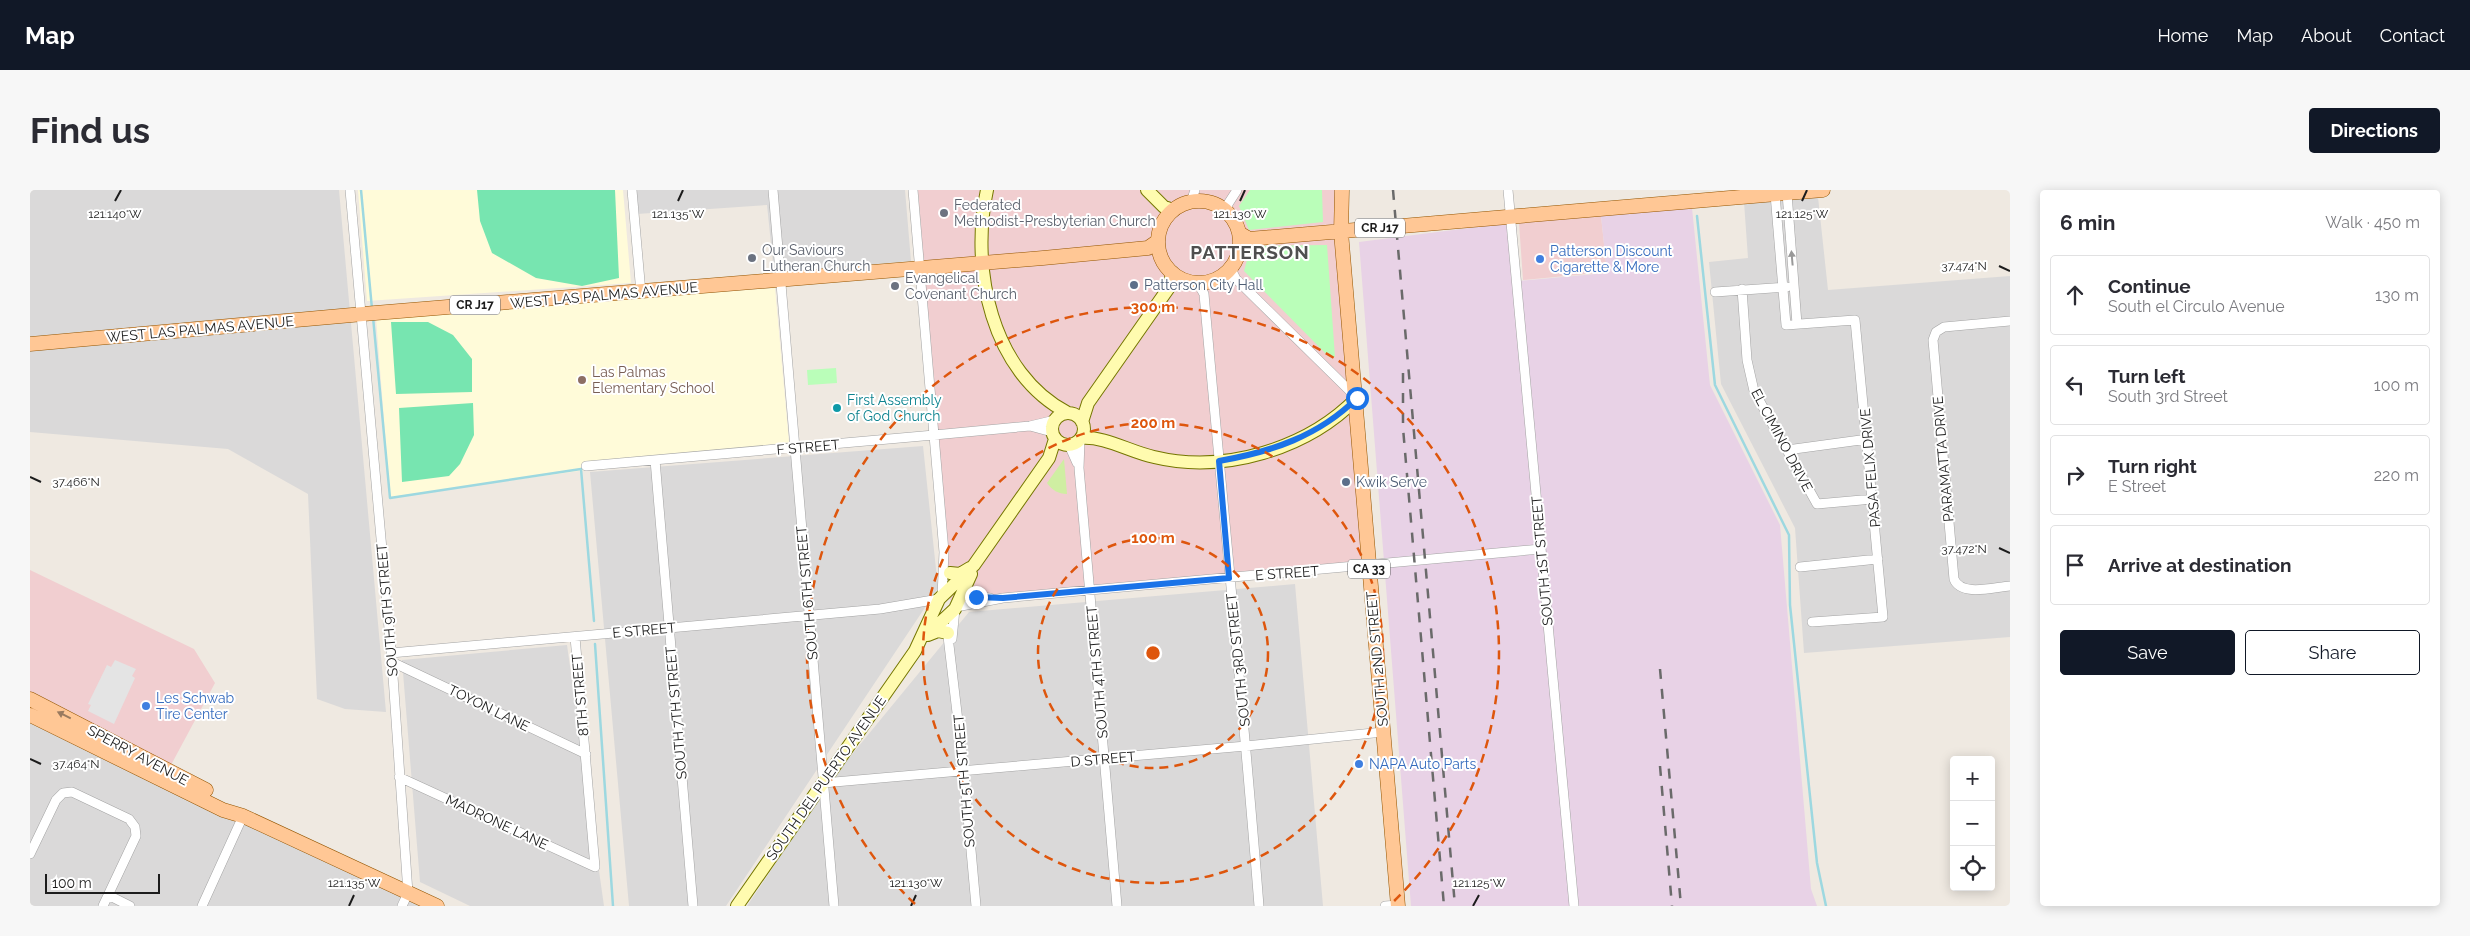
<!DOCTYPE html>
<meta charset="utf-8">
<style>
:root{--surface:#fff;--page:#f7f7f7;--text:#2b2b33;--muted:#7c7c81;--line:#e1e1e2;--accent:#111827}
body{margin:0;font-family:Raleway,sans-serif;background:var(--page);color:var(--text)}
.controls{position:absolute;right:15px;bottom:15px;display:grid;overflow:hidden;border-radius:5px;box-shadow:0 2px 12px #0003}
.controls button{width:45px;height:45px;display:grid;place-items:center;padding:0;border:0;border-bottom:1px solid var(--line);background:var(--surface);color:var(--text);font:25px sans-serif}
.scale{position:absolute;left:15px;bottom:12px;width:115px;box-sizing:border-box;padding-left:5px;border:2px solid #1c1c1c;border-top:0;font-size:14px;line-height:18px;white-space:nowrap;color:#1c1c1c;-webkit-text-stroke:4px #fff;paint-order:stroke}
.stop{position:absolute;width:15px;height:15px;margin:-11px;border:4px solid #1a73e8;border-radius:50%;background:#fff}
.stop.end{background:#1a73e8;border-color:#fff;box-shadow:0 1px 5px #0008}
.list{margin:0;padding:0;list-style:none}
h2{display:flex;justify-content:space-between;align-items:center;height:65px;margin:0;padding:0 20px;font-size:21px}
h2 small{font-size:16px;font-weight:400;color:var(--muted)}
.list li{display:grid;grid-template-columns:32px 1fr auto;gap:15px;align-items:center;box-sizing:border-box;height:80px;margin:0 10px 10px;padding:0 10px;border:1px solid var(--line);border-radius:5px}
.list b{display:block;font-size:19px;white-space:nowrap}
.list p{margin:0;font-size:16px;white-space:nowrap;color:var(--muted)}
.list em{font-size:16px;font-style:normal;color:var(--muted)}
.actions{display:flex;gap:10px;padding:15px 20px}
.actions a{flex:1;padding:11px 0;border:1px solid var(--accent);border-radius:5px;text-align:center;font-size:18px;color:var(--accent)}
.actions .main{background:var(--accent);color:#fff}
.icon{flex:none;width:28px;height:28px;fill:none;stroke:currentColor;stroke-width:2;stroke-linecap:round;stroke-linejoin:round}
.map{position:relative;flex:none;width:1980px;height:716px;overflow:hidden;border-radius:5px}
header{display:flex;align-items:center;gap:30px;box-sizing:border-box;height:70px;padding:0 25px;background:var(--accent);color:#fff}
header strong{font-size:24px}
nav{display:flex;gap:28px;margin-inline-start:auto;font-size:18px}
.intro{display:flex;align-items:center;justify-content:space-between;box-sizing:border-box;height:120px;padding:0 30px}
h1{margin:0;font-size:35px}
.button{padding:12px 22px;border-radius:5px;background:var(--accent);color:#fff;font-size:18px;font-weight:700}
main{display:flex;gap:30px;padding:0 30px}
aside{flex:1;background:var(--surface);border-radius:5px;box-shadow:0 2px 12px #0003}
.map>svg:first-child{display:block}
</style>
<header>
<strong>Map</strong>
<nav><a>Home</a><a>Map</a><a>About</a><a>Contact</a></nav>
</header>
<div class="intro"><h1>Find us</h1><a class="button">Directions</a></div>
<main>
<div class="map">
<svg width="1980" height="716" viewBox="0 0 1980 716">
<rect width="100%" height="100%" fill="#efe9e1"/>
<path fill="#dad9d9" d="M0,0H309L356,522L315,519L287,509L278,304L198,259L0,242Z
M605,0H875L881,71L744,83L737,15L607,24Z
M1788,7L1798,100L1980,86V447L1774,463L1765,338L1691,194L1679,72L1718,68L1714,12Z
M893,256L908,398L696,716H599L560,282Z
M1265,394L1293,716H717L805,585L939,422Z
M537,455L574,716H440L390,692L372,470Z
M0,525L407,716H0Z"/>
<path fill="#f1ced0" d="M888,0H1316L1334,374L920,410Z
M1571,26L1577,82L1493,90L1489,33Z
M0,380L164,459L185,493L141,575L0,507Z"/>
<path fill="#e8d2e6" d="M1662,18L1680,195L1750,335L1781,699L1787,716H1381L1329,52L1486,32L1489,91L1577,83L1571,26Z"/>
<path fill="#fffbd9" d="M328,0H593L601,93L337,111Z
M745,98L759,252L360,307L346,128Z"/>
<path fill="#cfeea2" d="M1034,269L1037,304C1028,304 1022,300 1017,293Z"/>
<path fill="#bafeb9" d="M1220,0H1292L1293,32L1219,40L1209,16Z
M1297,55L1305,167H1299L1214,81L1221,56Z
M806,178L807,193L778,195L777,180Z"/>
<path fill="#77e5b0" d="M447,0H585L589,88L552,96L506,88L462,63L450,31Z
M361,132H398L423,145L442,169V202L366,204Z
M443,213L444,245L430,274L419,286L372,292L369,218Z"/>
<path fill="#e4e4e4" d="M85,470L106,479L102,486L105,488L84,534L58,521L61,515L58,514L77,475L81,477Z"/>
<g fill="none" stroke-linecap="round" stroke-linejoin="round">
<path stroke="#9dd8e0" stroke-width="2.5" d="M331,0L342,119
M1667,26L1685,195L1759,345L1760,415L1787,673L1796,716
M343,127L360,308L551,279L564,431
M565,454L583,716"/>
<defs>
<path id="street" d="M320,0L362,472L378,703L372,716
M602,0L611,103
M743,0L804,716
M883,0L914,362L912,406
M1478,0L1544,716
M1757,3L1767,134
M1745,4L1756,135L1825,130L1853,427L1782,432
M1161,12L1165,0
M1197,23L1198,14L1207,0
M1203,75V83L1206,89L1325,206
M1191,87L1199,86L1206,89
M1168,93L1174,104C1192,308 1213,512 1229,716
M1712,99L1717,170L1724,201L1787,314L1843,309
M1685,102L1757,97
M1980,131L1914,137L1906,142L1903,150L1924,389C1931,407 1964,397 1980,396
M1000,236L1022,242
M1050,250L1049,278L1087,716
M1039,255L1047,273
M1757,260L1838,249
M625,270L663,716
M556,276L904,245L1000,236L1025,230
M1770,377L1848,369
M933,405L960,408
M926,417L973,408L1511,359
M917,438L934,582L946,716
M922,449L925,419
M361,463L850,419L909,409
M362,472L556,564
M369,587L565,677L545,447
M793,593L1216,556L1353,542
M0,664L26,610L33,603L42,602L99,629L105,637L106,646L73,716
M78,705L100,716
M172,716L213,626
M1355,716L1368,715"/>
<path id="secondary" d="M957,0C940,78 961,183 1038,223
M1117,0L1134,17L1143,20
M1022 239a16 16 0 1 1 32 0a16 16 0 1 1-32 0Z
M1052,232L1058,213L1140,96L1142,82
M1051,248C1075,246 1100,262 1124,267C1194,284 1277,259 1327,208
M920,383L930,384L940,378
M897,445L925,419L941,384
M898,445L908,441L918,443
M707,716L885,461L909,409L944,375L1019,268L1025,249"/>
<path id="primary" d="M1312,0L1311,42L1368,716
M1128 52a41 41 0 1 1 82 0a41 41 0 1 1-82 0Z
M1209,43L1219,49L1793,0
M0,154L333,124L1013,68L1118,58L1128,51
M0,509L176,600
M0,525L193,620L213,626L407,716"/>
</defs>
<use href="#street" stroke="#a3a3a3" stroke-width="10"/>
<use href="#secondary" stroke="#757600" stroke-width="14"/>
<use href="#primary" stroke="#945500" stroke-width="15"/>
<use href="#street" stroke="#fff" stroke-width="9"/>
<use href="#secondary" stroke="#fffbaf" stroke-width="12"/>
<use href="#primary" stroke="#ffc795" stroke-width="14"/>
<path stroke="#6a6a6a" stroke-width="2.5" stroke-dasharray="10 10" stroke-linecap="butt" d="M1363,0L1425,716
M1373,183V238L1414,716
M1630,479L1651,716
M1630,576L1642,716"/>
</g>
<defs><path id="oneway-solid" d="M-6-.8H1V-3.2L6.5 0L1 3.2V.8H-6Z" transform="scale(1.25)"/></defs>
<use fill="#999" href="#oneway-solid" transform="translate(1762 68) rotate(-95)"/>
<use fill="#997a5f" href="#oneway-solid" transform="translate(34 525) rotate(-154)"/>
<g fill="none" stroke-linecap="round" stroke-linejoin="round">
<path stroke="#1a73e8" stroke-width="6" d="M946,407L973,408L1199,388L1189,271C1241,262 1289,246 1327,208"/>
</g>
<path fill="none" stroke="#1c1c1c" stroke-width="2" d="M85,11L91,0M648,11L653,0M1210,11L1215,0M1772,11L1777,0M1969,76L1980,81M0,287L11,292M1969,358L1980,363M0,569L11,574M319,716L324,705M881,716L886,705M1443,716L1449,705"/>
<g fill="none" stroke="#de560d" stroke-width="2.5" stroke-dasharray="9 6">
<circle cx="1123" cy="463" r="115"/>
<circle cx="1123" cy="463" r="230"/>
<path d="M885 714A346 346 0 1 1 1361 714"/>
</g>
<g fill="#6b7280" stroke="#fff" stroke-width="2">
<circle cx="914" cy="23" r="5"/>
<circle cx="722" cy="68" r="5"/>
<circle cx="865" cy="96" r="5"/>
</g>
<g fill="#3f7fe0" stroke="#fff" stroke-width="2">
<circle cx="1510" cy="69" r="5"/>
<circle cx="116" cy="516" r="5"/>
<circle cx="1329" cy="574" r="5"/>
</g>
<g fill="#5c6f8a" stroke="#fff" stroke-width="2">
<circle cx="1104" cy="95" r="5"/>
<circle cx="1316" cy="292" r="5"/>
</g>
<circle fill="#8d6e63" stroke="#fff" stroke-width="2" cx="552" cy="190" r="5"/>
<circle fill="#0f9aa8" stroke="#fff" stroke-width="2" cx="807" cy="218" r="5"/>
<g text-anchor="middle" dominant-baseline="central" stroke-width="4" stroke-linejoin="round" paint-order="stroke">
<g fill="#fff" stroke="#606060" stroke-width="1">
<rect x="1325" y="28.5" width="50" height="19" rx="4"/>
<rect x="420" y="105.5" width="50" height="19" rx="4"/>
<rect x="1318" y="369.5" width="42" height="19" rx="4"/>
</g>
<g font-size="12" font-weight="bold" fill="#1c1c1c">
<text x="1350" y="38">CR J17</text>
<text x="445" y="115">CR J17</text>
<text x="1339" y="379">CA 33</text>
</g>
<g font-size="14" fill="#5b616d" stroke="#fff" text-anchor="start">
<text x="924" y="15">Federated<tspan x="924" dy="16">Methodist-Presbyterian Church</tspan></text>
<text x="732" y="60">Our Saviours<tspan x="732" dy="16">Lutheran Church</tspan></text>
<text x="875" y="88">Evangelical<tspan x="875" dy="16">Covenant Church</tspan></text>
</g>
<g font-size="14" fill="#366cbe" stroke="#fff" text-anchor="start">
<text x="1520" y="61">Patterson Discount<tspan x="1520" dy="16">Cigarette &amp; More</tspan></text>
<text x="126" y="508">Les Schwab<tspan x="126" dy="16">Tire Center</tspan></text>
<text x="1339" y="574">NAPA Auto Parts</text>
</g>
<g font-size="14" fill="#4e5e75" stroke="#fff" text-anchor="start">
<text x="1114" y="95">Patterson City Hall</text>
<text x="1326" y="292">Kwik Serve</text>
</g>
<g font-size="14" fill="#1c1c1c" stroke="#fff">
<text transform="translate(574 105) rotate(-5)">WEST LAS PALMAS AVENUE</text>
<text transform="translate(170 139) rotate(-5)">WEST LAS PALMAS AVENUE</text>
<text transform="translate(1752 250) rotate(62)">EL CIMINO DRIVE</text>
<text transform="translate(778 257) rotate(-5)">F STREET</text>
<text transform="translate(1913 269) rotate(-95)">PARAMATTA DRIVE</text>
<text transform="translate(1840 278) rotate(-95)">PASA FELIX DRIVE</text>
<text transform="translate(1512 371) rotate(-95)">SOUTH 1ST STREET</text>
<text transform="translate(1257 383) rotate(-4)">E STREET</text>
<text transform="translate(777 403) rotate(-95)">SOUTH 6TH STREET</text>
<text transform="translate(357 420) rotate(-95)">SOUTH 9TH STREET</text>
<text transform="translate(614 440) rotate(-5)">E STREET</text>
<text transform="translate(1347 469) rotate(-95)">SOUTH 2ND STREET</text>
<text transform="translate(1208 470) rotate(-96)">SOUTH 3RD STREET</text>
<text transform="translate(1067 482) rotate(-95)">SOUTH 4TH STREET</text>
<text transform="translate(550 505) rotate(-95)">8TH STREET</text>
<text transform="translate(459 518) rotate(26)">TOYON LANE</text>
<text transform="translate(646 523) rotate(-95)">SOUTH 7TH STREET</text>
<text transform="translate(108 565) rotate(28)">SPERRY AVENUE</text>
<text transform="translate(1073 569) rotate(-5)">D STREET</text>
<text transform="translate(796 588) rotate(-55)">SOUTH DEL PUERTO AVENUE</text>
<text transform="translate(934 591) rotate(-95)">SOUTH 5TH STREET</text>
<text transform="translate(467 632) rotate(25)">MADRONE LANE</text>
</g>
<g font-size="14" fill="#785e54" stroke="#fff" text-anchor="start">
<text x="562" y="182">Las Palmas<tspan x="562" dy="16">Elementary School</tspan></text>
</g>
<g font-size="14" fill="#0d838f" stroke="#fff" text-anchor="start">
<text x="817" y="210">First Assembly<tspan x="817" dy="16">of God Church</tspan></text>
</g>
<g font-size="19" font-weight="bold" letter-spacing="1" fill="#4f4f4f" stroke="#fff">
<text x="1220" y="62">PATTERSON</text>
</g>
</g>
<g font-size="12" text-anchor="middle" fill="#1c1c1c" stroke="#fff" stroke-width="4" stroke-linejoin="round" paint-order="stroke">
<text x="85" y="28">121.140°W</text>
<text x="648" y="28">121.135°W</text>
<text x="1210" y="28">121.130°W</text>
<text x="1772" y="28">121.125°W</text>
<text x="1934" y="80">37.474°N</text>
<text x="46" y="296">37.466°N</text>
<text x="1934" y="363">37.472°N</text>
<text x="46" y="578">37.464°N</text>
<text x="1449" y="697">121.125°W</text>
<text x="324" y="697">121.135°W</text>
<text x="886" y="697">121.130°W</text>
</g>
<circle cx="1123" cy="463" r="8" fill="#de560d" stroke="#fff" stroke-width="2.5"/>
<g font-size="15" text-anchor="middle" font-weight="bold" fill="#de560d" stroke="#fff" stroke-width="4" stroke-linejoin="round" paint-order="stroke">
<text x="1123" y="122">300 m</text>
<text x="1123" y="238">200 m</text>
<text x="1123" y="353">100 m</text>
</g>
</svg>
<div class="controls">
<button>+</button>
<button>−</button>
<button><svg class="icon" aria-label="locate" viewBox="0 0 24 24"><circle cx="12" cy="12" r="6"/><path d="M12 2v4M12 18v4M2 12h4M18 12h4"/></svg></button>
</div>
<div class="scale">100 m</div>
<div class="stop" style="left:1327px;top:208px"></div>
<div class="stop end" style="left:946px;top:407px"></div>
</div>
<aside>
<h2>6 min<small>Walk · 450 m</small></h2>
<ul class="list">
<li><svg class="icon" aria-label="ahead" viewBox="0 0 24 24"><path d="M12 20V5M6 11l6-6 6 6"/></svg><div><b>Continue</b><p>South el Circulo Avenue</p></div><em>130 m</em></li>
<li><svg class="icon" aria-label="left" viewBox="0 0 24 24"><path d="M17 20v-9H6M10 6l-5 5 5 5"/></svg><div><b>Turn left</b><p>South 3rd Street</p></div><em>100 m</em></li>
<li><svg class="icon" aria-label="right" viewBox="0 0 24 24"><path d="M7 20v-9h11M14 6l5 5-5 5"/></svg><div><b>Turn right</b><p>E Street</p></div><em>220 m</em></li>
<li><svg class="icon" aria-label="arrive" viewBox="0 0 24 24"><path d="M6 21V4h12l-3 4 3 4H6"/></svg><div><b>Arrive at destination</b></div></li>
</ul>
<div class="actions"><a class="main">Save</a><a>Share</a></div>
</aside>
</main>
